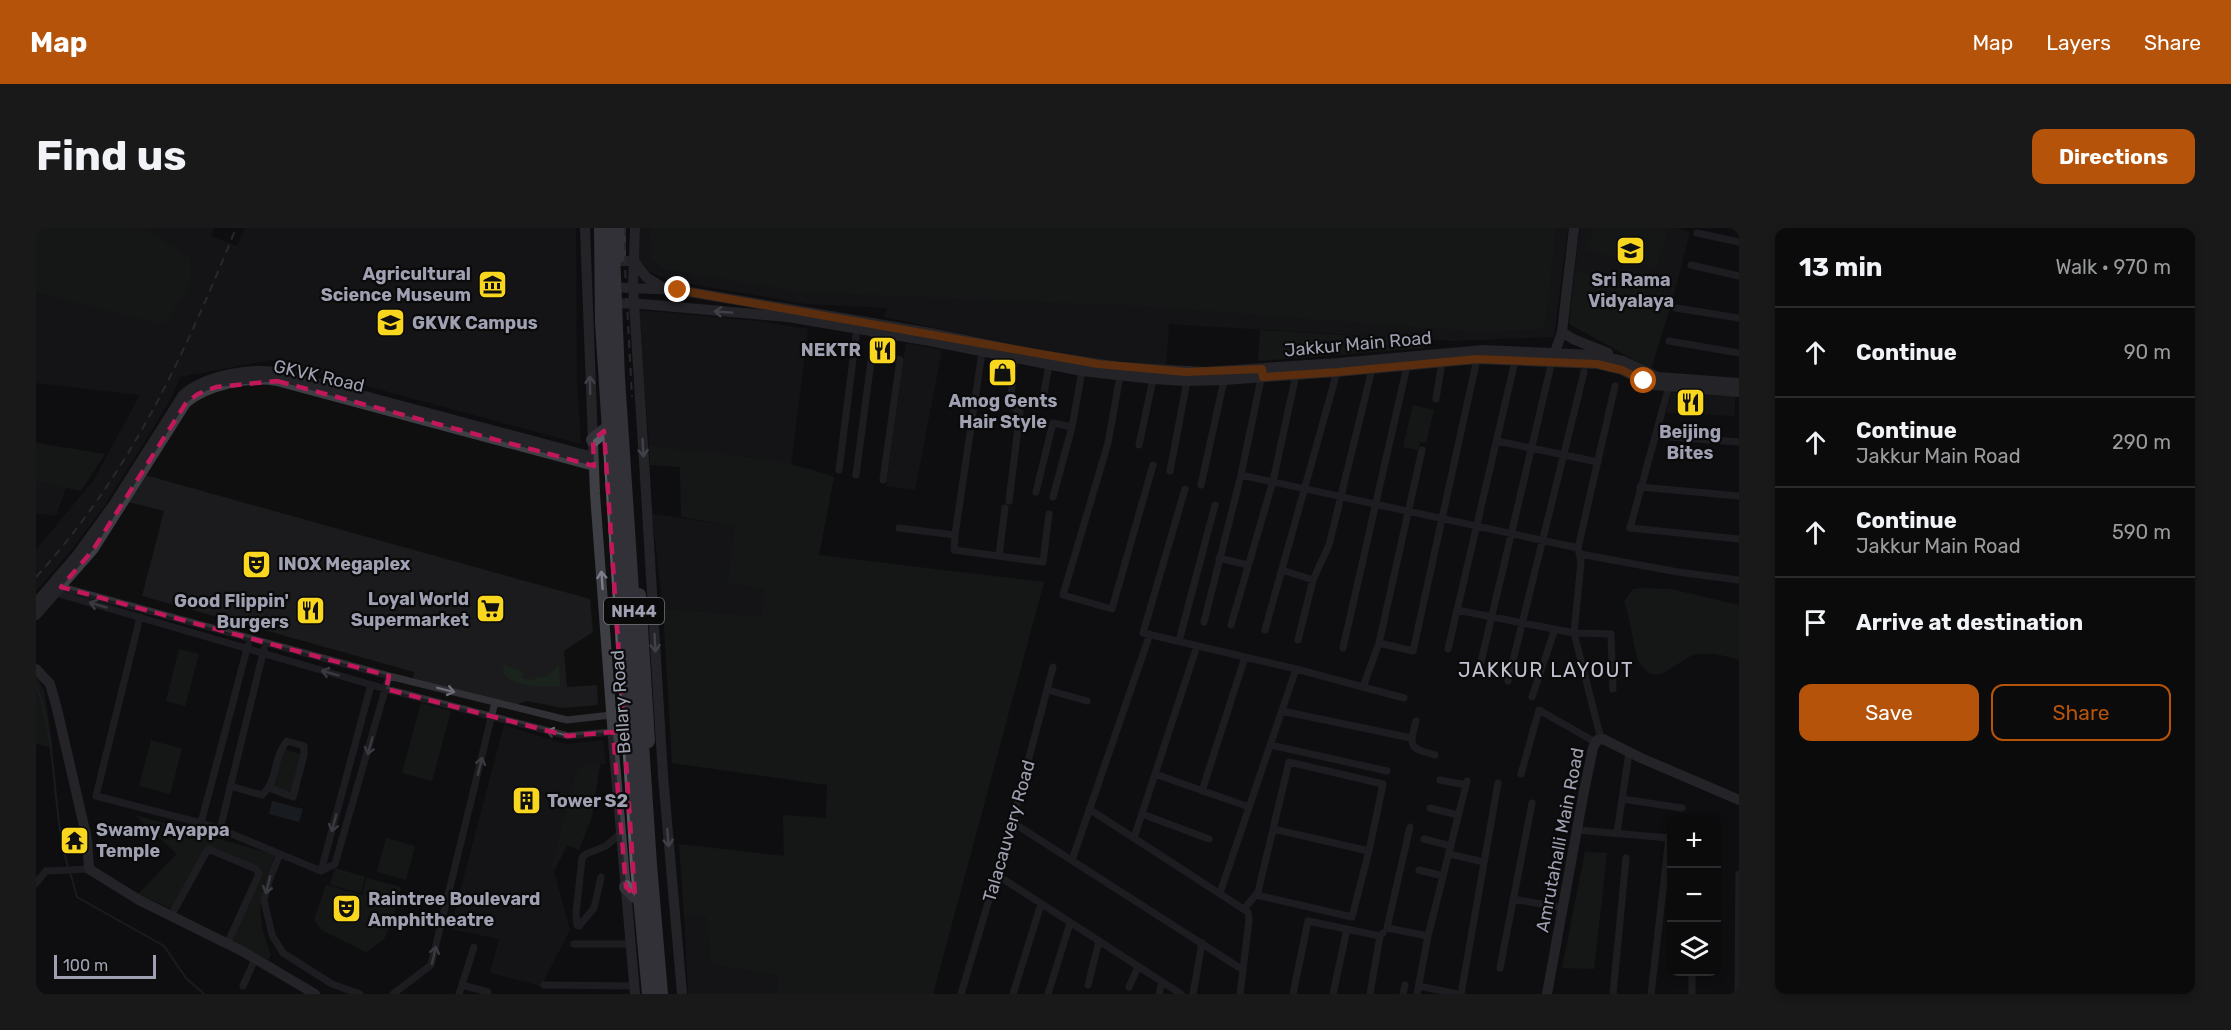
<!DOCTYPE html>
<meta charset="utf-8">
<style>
:root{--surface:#0b0b0c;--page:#19191a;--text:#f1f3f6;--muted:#9a9b9d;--line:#2b2b2d;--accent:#b45309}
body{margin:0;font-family:Rubik,sans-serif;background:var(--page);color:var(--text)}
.controls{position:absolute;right:18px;bottom:18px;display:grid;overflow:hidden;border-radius:12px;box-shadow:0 3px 9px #0003}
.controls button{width:54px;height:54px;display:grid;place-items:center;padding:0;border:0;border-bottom:2px solid var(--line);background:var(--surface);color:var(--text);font:30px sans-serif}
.scale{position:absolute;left:18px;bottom:15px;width:102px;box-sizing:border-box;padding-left:6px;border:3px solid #9fa1b2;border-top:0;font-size:16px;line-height:21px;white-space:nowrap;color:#9fa1b2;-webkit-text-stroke:4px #0a0a0b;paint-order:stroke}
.stop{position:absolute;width:18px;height:18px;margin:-14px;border:4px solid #b45309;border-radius:50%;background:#fff}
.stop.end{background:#b45309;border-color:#fff;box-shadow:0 2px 6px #0008}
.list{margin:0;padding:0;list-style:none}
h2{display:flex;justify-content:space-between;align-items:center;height:78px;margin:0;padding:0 24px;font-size:26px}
h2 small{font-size:20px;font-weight:400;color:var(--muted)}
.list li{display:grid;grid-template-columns:39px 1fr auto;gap:18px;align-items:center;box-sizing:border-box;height:90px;padding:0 24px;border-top:2px solid var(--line)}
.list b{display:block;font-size:22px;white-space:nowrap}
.list p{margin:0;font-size:20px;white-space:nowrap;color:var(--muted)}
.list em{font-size:20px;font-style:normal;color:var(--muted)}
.actions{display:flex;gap:12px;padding:18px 24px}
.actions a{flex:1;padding:14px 0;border:2px solid var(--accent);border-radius:12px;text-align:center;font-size:21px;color:var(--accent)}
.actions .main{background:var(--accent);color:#fff}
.icon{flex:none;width:33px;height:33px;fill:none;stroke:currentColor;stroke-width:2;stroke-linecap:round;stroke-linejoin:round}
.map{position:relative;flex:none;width:1703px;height:766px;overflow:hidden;border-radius:12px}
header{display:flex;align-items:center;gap:36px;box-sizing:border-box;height:84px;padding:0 30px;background:var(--accent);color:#fff}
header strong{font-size:28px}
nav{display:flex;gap:33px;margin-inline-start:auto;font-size:21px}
.intro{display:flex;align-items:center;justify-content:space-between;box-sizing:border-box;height:144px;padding:0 36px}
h1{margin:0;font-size:42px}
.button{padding:15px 27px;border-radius:12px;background:var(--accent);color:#fff;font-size:21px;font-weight:700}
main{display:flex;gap:36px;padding:0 36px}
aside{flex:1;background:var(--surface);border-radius:12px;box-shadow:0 3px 9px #0003}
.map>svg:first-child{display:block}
</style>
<header>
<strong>Map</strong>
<nav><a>Map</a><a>Layers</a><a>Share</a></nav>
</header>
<div class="intro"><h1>Find us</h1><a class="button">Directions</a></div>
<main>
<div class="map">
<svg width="1703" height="766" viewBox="0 0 1703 766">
<rect width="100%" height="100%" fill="#0f0f10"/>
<path fill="#1b1b1d" d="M0,0H178L175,8L201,18L209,0H540L541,154L545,216L234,132L144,149L134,173L69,277L38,319L0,363V322L57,253L104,167L0,155Z
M604,0H1532L1518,109L1417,113L1133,96L1130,137L1063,134L848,89L851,80L770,76L632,52L614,44L603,32Z
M1544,0H1640L1654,4L1638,67L1539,42Z
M603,82L721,93L772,101L755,238L715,229L656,224L613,217Z
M870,115L906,122L879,262L850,258Z
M1636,165L1699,168V188L1630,185Z
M109,247L554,371L557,404L528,423L531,459L561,457L562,477L526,480L492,473L479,477L377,450L378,444L106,368L128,283L92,274Z
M0,253L30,259L20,288L0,285Z
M616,286L699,298L691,356L729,361L727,388L627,381Z
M468,497L530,516L567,512L570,535L564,536L556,588L543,622L531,617L518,643L534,702L505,758L454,745L463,711L414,701Z
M648,688H670L675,736L743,748L740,766H652Z"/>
<path fill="#1b231d" d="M0,0H104L152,27C163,53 144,72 130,93L121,95L0,64Z
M614,0H1520L1509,95L1506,99L1502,102L1436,103L1107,78L766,64L628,41L616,31Z
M1557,0H1621L1631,2L1621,40L1551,22Z
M1539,42L1638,67L1615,141L1533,96Z
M1224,102L1388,112V120L1222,133Z
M1377,177L1398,182L1390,215L1384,214L1382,222L1367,219Z
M0,215L69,226L45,263L0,253Z
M613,217C674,227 739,227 798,249L783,327L1008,354L897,766H740L743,748L675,736L670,688H648L643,616L748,628L747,587L790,590L791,557L636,535L627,381L726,388L729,361L691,356L699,298L645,289L644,239L614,237Z
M1606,360L1634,361L1703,377V432C1692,428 1673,424 1662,426C1644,427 1623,463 1605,437C1597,426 1596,391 1588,374L1597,361Z
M143,421L163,426L149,478L130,473Z
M468,434L470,438L486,443L487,450L497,452L502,449L511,448L523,437L524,458C507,459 478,460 467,445Z
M0,448L8,462L17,520L0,516Z
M385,475L415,483L396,553L366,545Z
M115,512L146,521L134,566L103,558Z
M246,521L266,526L256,564L236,559Z
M564,536L556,588L543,622L531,617L518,643L515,638L540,545L546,537Z
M99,587L239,627C222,666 219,687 235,727L232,732L192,710L224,641L172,619L138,682L102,666L141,626Z
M350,610L379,618L370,652L341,644Z
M1549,624L1571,625L1558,741L1526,740Z
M299,640L329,649L325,665L294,657Z
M331,650L365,659L355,696L348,711L330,724L285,702L278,692L290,657L326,667Z"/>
<path fill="#252b34" d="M236,573L267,581L263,594L233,586Z"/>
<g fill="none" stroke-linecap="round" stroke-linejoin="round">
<path stroke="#252b34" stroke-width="2" d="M0,456C22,515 15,579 32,639
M34,644L41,669L128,718L150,750L168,766"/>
<path stroke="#303035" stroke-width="7" d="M1661,5L1703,14
M1655,37L1703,48
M1640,80L1703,90
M1633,113L1703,125
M836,128L864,132L847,252
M1084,148L1072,215L1027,367L1076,381L1117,237
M1633,158L1594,300L1703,311
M1007,170L1013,137
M1400,171L1406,134
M1619,208L1703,214
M1461,213L1562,234
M1103,217L1117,151
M803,242L821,100
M1134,243L1151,153
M820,247L839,103
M1205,247L1542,320L1545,334L1538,405L1565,511
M1165,257L1188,152
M1604,259L1703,268
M1149,261L1107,405L1260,441L1368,470
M1000,264L1017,195L1036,199
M1017,269L1036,199L1046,143
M973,273L984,184L974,177L979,130
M863,300L919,307L946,124
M919,307L918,322L1007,334L1013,286
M1542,320L1579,158
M1544,326L1642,344L1703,352
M963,328L969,280
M1183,330L1212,337
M1246,342L1277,352
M25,359L353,448L531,492L575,487
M20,365L350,461L532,508L577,504
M1421,382L1538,405L1575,406L1577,461
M104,389L60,568L165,595L212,417
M1168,394L1205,247L1226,146
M1195,397L1237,253L1260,147
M1229,402L1301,144
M1262,412L1277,352L1293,317L1336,141
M1143,413L1179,277
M1343,415L1377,423L1441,131
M1307,420L1371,138
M228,421L184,601L244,626
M1412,421L1479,133
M1445,434L1516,133
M1472,453L1548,144
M1327,459L1343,415L1386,222
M1012,462L1051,473
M1496,469L1519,401
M1246,483L1375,510
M1380,493C1373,519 1373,520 1399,527
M1234,517L1351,543
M1119,546L1213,579
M1485,546L1503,482L1559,514
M1404,552L1430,557
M194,558L226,567C242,553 237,529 251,513L268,518V527L257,569L233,560
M1166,563L1209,429
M1586,571L1646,580
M1394,580L1422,587
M1053,581L1212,684L1213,692L1204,766
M1106,586L1173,611
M976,594L1207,742
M165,595L184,601
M1374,599L1351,700L1392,708
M1237,601L1333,623
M1541,602L1633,610L1615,766
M1581,605L1593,525
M1098,610L1161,418
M1388,611L1415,618
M1413,626L1448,634
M1036,632L1114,406
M1383,642L1407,648
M285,643L335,457
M961,647L1145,766
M565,649L558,680L543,698L541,697L540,685L546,630L550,626L570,618L585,605
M0,655L10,643L53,641
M1184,665L1260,441
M1477,671L1528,680
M1208,681L1222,664L1253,534L1347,556L1333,623L1316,689L1220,667
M135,688L172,621L220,641L223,646L191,716
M538,716H594
M1464,740L1496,575
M426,757L452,764
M508,757L598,758
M1052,757L1063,713
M207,758L219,731
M1383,758L1421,766
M1093,759L1102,739
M324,766L296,756L247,725L236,707L228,672L235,647L244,626L285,643L299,636L353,448
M357,766L395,737L459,474
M423,766L438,719
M925,766L976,594L1017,439
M977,766L1005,676
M1012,766L1034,695
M1123,766L1126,754
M1157,766L1166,715
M1257,766L1272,693L1344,708
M1297,766L1311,701
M1334,766L1344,708L1347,705
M1367,766L1369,757
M1381,766L1392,708L1431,553
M1425,766L1462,555
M1577,766L1590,630
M1656,766V744
M1702,766L1703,646"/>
<path stroke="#3e3e45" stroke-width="10" d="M549,0L559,266L578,523L599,766
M599,0L597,59L609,249L627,548L646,766
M583,33H598L610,49L626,59
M573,59L642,62L895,105L1004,127L1084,139L1169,144L1303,135L1448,122L1557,127L1587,133L1622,149L1703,155
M572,75L606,76L752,89L894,113L1046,143L1117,151L1151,153L1188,152L1301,144L1441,131L1561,136L1586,142L1617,157L1703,164
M1526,104L1537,111L1572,125
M1517,130L1526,104L1538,0
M0,375L41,327L78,276L147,167C168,148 212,140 239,144L557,229
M0,387L57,322L150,175C171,157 214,148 241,153L558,238
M0,441L14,456L21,481L51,611L53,641L103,672L206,723L279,766
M1511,766L1548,563L1557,520L1561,512L1567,511L1605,530L1703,572"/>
<path stroke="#5b5c66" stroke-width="14" d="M583,0V28
M557,212L568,203
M603,367L612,513
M590,659L599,668"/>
<path stroke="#47474e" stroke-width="2" stroke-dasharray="8 6" stroke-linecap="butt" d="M589,0V39L596,169
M0,349C94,246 148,128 200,0"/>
<path stroke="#5b5c66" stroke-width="14" d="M565,0L566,94L601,637L613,766
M576,0L582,150L614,637L625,766"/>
</g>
<defs><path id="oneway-shaft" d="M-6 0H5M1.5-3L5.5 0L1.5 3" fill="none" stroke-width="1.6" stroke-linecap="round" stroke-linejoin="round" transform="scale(1.5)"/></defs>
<g stroke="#7d7e8c">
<use href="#oneway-shaft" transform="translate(687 84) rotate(-176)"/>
<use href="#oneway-shaft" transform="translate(554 157) rotate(-91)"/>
<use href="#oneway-shaft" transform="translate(607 220) rotate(87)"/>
<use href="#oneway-shaft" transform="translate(566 352) rotate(-94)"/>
<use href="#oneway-shaft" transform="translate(619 415) rotate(87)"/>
<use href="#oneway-shaft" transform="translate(632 610) rotate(85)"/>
</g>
<g stroke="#6d6e7a">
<use href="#oneway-shaft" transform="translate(62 377) rotate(-164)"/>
<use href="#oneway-shaft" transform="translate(294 445) rotate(-164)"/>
<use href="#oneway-shaft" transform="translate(410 462) rotate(14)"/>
<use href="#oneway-shaft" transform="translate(519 505) rotate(-166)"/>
<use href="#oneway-shaft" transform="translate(334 518) rotate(106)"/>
<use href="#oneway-shaft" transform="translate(444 538) rotate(-76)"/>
<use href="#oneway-shaft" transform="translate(298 595) rotate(105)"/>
<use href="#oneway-shaft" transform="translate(232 657) rotate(104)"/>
<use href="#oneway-shaft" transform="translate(398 727) rotate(-77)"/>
</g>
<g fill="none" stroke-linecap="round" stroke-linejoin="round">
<path stroke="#b45309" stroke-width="8" d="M642,62L1062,136L1150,144L1226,141L1227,149L1302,144L1441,131L1561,136L1586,142L1608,153"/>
</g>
<path d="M0 0H1703V766H0ZM241,153L558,238L557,212L568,203L599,668L590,659L577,504L532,508L350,461L353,448L25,359L57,322L150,175L162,166L180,159Z" fill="#0f0f10" fill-opacity=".55" fill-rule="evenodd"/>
<path fill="none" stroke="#c2185b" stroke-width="4.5" stroke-dasharray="12 8" stroke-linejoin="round" d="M241,153L558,238L557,212L568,203L599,668L590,659L577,504L532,508L350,461L353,448L25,359L57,322L150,175L162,166L180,159Z"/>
<defs>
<symbol id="school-square" viewBox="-11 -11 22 22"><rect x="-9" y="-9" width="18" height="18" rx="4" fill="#f9d71e" stroke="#0a0a0b"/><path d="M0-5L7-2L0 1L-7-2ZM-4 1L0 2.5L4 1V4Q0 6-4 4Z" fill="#111"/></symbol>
<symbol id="museum-square" viewBox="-11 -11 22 22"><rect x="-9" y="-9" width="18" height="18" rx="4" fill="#f9d71e" stroke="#0a0a0b"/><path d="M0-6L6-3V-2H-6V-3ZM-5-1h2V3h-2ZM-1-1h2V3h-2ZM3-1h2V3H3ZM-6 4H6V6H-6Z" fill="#111"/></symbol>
<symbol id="university-square" viewBox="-11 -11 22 22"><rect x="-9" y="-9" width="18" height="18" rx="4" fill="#f9d71e" stroke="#0a0a0b"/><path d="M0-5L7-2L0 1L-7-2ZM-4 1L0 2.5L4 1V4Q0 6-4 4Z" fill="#111"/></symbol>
<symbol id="restaurant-square" viewBox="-11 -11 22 22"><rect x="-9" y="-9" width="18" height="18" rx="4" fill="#f9d71e" stroke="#0a0a0b"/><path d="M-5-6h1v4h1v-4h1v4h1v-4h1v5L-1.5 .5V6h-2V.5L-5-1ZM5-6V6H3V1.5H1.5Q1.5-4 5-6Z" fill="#111"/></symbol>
<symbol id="shop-square" viewBox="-11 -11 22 22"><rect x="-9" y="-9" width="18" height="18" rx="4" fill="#f9d71e" stroke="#0a0a0b"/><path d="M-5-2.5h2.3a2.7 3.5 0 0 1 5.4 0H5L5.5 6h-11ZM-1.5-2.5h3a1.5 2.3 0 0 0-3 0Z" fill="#111"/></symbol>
<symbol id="theatre-square" viewBox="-11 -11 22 22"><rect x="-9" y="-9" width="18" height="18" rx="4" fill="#f9d71e" stroke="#0a0a0b"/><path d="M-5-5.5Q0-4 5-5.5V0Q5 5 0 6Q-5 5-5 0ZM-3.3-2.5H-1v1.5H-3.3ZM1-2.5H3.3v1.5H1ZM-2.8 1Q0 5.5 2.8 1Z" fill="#111"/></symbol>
<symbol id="supermarket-square" viewBox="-11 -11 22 22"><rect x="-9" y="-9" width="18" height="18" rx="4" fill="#f9d71e" stroke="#0a0a0b"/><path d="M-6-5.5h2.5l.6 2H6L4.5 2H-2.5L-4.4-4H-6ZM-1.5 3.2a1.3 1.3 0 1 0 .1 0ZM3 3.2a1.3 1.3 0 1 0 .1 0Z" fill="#111"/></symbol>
<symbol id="building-square" viewBox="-11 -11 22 22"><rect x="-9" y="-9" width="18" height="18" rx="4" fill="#f9d71e" stroke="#0a0a0b"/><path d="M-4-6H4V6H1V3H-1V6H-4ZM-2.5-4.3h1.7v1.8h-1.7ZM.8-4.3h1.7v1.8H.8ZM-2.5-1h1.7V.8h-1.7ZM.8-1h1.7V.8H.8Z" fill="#111"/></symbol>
<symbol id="temple-square" viewBox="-11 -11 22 22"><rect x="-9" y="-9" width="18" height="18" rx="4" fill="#f9d71e" stroke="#0a0a0b"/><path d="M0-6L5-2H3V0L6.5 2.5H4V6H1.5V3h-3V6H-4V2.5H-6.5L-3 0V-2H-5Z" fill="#111"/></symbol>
</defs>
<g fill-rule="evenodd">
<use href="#school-square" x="1578" y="6" width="33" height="33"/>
<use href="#museum-square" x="440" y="40" width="33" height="33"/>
<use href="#university-square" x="338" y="78" width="33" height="33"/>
<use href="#restaurant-square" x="830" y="106" width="33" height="33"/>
<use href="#shop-square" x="950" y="128" width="33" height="33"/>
<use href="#restaurant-square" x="1638" y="158" width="33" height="33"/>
<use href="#theatre-square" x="204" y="320" width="33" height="33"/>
<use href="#supermarket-square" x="438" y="364" width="33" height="33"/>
<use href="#restaurant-square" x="258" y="366" width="33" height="33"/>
<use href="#building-square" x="474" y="556" width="33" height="33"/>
<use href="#temple-square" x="22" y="596" width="33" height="33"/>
<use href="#theatre-square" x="294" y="664" width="33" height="33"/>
</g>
<g text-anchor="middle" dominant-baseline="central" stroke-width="4.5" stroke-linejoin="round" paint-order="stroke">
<rect fill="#0a0a0b" stroke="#727480" stroke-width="1.5" x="568" y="370" width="60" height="26" rx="4.5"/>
<g font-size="16" font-weight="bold" fill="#9fa1b2">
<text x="598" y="383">NH44</text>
</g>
<g font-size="18" font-weight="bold" fill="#9fa1b2" stroke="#0a0a0b" text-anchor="start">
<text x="435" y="46" text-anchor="end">Agricultural<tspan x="435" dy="21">Science Museum</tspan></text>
<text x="1595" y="52" text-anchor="middle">Sri Rama<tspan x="1595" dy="21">Vidyalaya</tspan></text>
<text x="376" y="95">GKVK Campus</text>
<text x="825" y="122" text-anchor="end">NEKTR</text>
<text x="967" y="173" text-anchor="middle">Amog Gents<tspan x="967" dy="21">Hair Style</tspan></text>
<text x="1654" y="204" text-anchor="middle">Beijing<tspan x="1654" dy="21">Bites</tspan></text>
<text x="242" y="336">INOX Megaplex</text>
<text x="433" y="371" text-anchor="end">Loyal World<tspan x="433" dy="21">Supermarket</tspan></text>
<text x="253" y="373" text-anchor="end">Good Flippin'<tspan x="253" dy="21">Burgers</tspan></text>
<text x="511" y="573">Tower S2</text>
<text x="60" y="602">Swamy Ayappa<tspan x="60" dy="21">Temple</tspan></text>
<text x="332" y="671">Raintree Boulevard<tspan x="332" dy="21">Amphitheatre</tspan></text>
</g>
<g font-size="18" fill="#9fa1b2" stroke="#0a0a0b">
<text transform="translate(1322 116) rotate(-5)">Jakkur Main Road</text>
<text transform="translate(283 148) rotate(13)">GKVK Road</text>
<text transform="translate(585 474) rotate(-94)">Bellary Road</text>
<text transform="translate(973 603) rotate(-74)">Talacauvery Road</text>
<text transform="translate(1524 612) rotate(-79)">Amrutahalli Main Road</text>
</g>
<g font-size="20" letter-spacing="1.5" fill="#c0c1ce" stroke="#0a0a0b">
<text x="1510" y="442">JAKKUR LAYOUT</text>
</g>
</g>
</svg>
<div class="controls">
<button>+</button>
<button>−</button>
<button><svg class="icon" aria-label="layers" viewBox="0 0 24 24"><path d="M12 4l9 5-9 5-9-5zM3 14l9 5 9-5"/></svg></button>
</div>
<div class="scale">100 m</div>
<div class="stop" style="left:1608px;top:153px"></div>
<div class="stop end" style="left:642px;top:62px"></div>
</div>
<aside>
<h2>13 min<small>Walk · 970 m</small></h2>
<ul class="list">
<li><svg class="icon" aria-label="ahead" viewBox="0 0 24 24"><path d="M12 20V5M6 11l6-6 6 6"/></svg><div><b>Continue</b></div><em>90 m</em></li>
<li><svg class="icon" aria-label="ahead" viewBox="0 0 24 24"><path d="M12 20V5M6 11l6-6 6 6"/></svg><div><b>Continue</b><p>Jakkur Main Road</p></div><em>290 m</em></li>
<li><svg class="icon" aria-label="ahead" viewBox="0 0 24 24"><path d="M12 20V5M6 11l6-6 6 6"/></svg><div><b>Continue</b><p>Jakkur Main Road</p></div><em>590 m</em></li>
<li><svg class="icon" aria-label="arrive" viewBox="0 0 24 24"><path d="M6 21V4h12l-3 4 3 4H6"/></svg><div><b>Arrive at destination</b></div></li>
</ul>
<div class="actions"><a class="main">Save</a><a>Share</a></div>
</aside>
</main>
